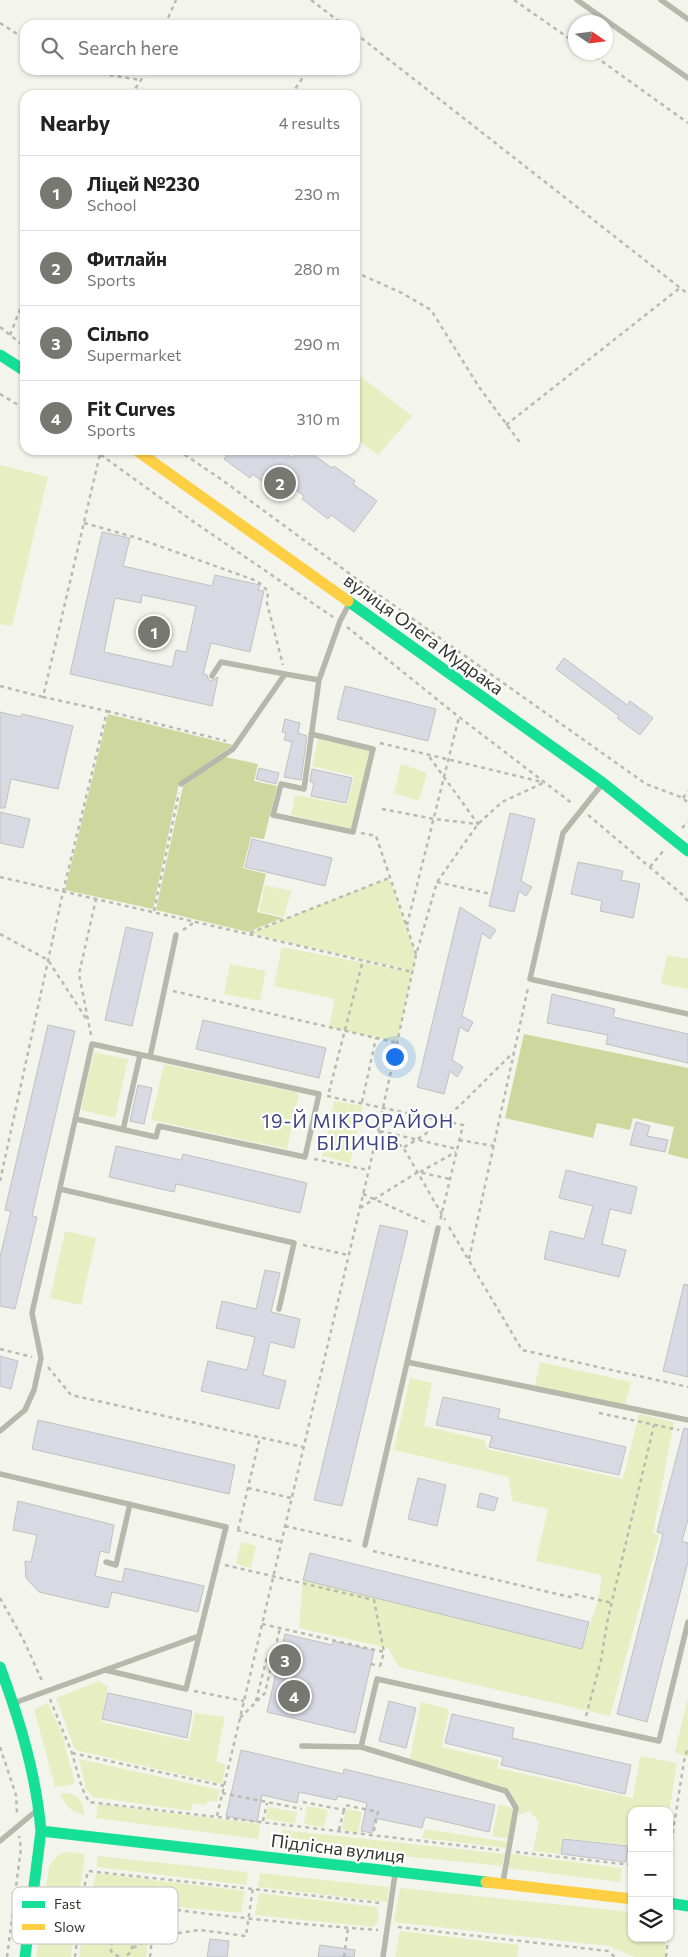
<!DOCTYPE html>
<meta charset="utf-8">
<style>
:root{--surface:#fff;--page:#f2f2f2;--text:#222;--muted:#767676;--line:#e0e0e0;--accent:#767871}
body{margin:0;font-family:Commissioner,sans-serif;background:var(--page);color:var(--text)}
.controls{position:absolute;right:15px;bottom:15px;display:grid;overflow:hidden;border-radius:10px;box-shadow:0 1px 4px #0004}
.controls button{width:45px;height:45px;display:grid;place-items:center;padding:0;border:0;border-bottom:1px solid var(--line);background:var(--surface);color:var(--text);font:25px sans-serif}
.compass{position:absolute;left:568px;top:15px;width:45px;height:45px;border-radius:50%;background:var(--surface);box-shadow:0 1px 4px #0004;rotate:103deg}
.you{position:absolute;left:394px;top:1056px;width:18px;height:18px;margin:-12px;border:4px solid #fff;border-radius:50%;background:#1a73e8;box-shadow:0 0 0 8px #1a73e833}
.badge{display:grid;place-items:center;width:32px;height:32px;border-radius:50%;background:var(--accent);color:#fff;font-size:16px;font-weight:700}
.pin{position:absolute;translate:-50% -50%;border:2px solid #fff;box-shadow:0 1px 5px #0006}
.list{margin:0;padding:0;list-style:none}
h2{display:flex;justify-content:space-between;align-items:center;height:65px;margin:0;padding:0 20px;font-size:21px}
h2 small{font-size:16px;font-weight:400;color:var(--muted)}
.list li{display:grid;grid-template-columns:32px 1fr auto;gap:15px;align-items:center;box-sizing:border-box;height:75px;padding:0 20px;border-top:1px solid var(--line)}
.list b{display:block;font-size:19px;white-space:nowrap}
.list p{margin:0;font-size:16px;white-space:nowrap;color:var(--muted)}
.list em{font-size:16px;font-style:normal;color:var(--muted)}
.icon{flex:none;width:28px;height:28px;fill:none;stroke:currentColor;stroke-width:2;stroke-linecap:round;stroke-linejoin:round}
.map{position:relative;flex:none;width:688px;height:1957px;overflow:hidden}
.search{position:absolute;background:var(--surface);box-shadow:0 1px 4px #0004;left:20px;top:20px;width:340px;height:55px;display:flex;align-items:center;gap:12px;box-sizing:border-box;padding:0 18px;border-radius:15px;color:var(--muted);font-size:19px}
.panel{position:absolute;background:var(--surface);box-shadow:0 1px 4px #0004;left:20px;top:90px;width:340px;height:365px;border-radius:15px}
.map>svg:first-child{display:block}
</style>
<div class="map">
<svg width="688" height="1957" viewBox="0 0 688 1957">
<rect width="100%" height="100%" fill="#f3f4ec"/>
<path fill="#e7efc2" d="M355,372L412,416L378,455L355,438Z
M0,465L48,477L12,626L0,624Z
M318,738L371,750L352,829L291,815L295,795L347,805L354,776L312,766Z
M401,764L427,773L419,801L394,793Z
M389,878L416,955L413,971L249,933Z
M265,885L291,891L284,917L259,911Z
M282,947L412,972L397,1042L329,1027L335,999L274,986Z
M667,955L688,959V989L661,984Z
M230,964L266,971L260,1001L224,994Z
M94,1052L128,1059L115,1118L81,1110Z
M164,1064L299,1093L287,1149L151,1120Z
M334,1101L363,1106L350,1163L322,1156Z
M65,1231L96,1238L81,1305L50,1298Z
M540,1362L631,1382L625,1406L535,1386Z
M410,1378L432,1383L424,1426L484,1440L487,1449L623,1479L639,1414L674,1422L653,1533L659,1535L610,1716L399,1667L388,1648L299,1628L303,1580L582,1649L598,1600L602,1575L536,1561L548,1509L512,1501L509,1477L394,1450Z
M241,1542L256,1546L251,1568L236,1564Z
M99,1681L108,1687L101,1722L189,1741L195,1713L225,1717L216,1761L226,1765L222,1784L75,1750L56,1698Z
M688,1697V1754L687,1757L675,1752Z
M421,1702L449,1709L442,1747L499,1760L497,1768L633,1798L640,1756L677,1763L669,1813V1811H632V1862H628L629,1845L562,1838L560,1854L533,1851L539,1822L530,1811L518,1815V1808L509,1789L410,1759Z
M48,1703L62,1733L75,1784L55,1787L34,1709Z
M79,1759L220,1790L217,1802L208,1801L205,1805L193,1803L191,1811L93,1797L86,1789Z
M60,1793C79,1793 81,1798 85,1815C70,1811 66,1807 60,1793Z
M98,1804L260,1824L258,1839L96,1818Z
M499,1804L513,1808L509,1839L492,1836Z
M307,1806L328,1810L324,1827L304,1824Z
M268,1807L297,1812L295,1824L266,1819Z
M346,1809L362,1812L358,1833L342,1830Z
M425,1829L508,1842L506,1848L422,1838Z
M282,1830L505,1854L502,1866L281,1844Z
M69,1852L85,1854L71,1957H36L49,1867C54,1858 58,1853 69,1852Z
M511,1854L622,1868L620,1882L508,1868Z
M97,1856L248,1872L246,1885L97,1867Z
M96,1873L245,1891L241,1913L156,1905L92,1893Z
M260,1873L389,1887L387,1902L258,1887Z
M400,1888L632,1912V1938H666L665,1957H635L609,1946L394,1922Z
M259,1893L377,1907L379,1920L373,1927L255,1915Z
M87,1898L151,1911L146,1957H79Z
M400,1931L519,1945L517,1957H395Z"/>
<path fill="#ced79d" d="M108,714L233,745L179,783L153,909L65,890Z
M225,757L258,764L254,781L277,786L264,839L251,837L243,868L266,874L257,912L283,918L248,932L156,910L183,786Z
M524,1034L688,1068V1159L668,1154L674,1127L633,1118L630,1130L597,1123L593,1138L505,1118Z"/>
<path fill="#d7d9e3" stroke="#c0c1c0" fill-rule="evenodd" d="M230,450H281L292,458L298,450H307L332,468L334,466L355,481L353,484L377,501L354,532L331,515L328,519L302,499L304,496L287,483L279,493L252,474L250,478L224,459Z
M102,532L130,538L123,566L212,586L215,575L260,585L258,590L264,591L250,652L211,643L203,674L207,675L208,679L211,681L218,677L212,706L70,674ZM142,595L196,606L186,652L176,650L172,667L104,652L115,598L141,603Z
M564,658L627,705L630,701L653,718L640,735L617,718L619,716L556,669Z
M345,686L436,709L428,741L337,719Z
M0,712L21,717L22,714L73,726L58,789L11,779L5,808H0Z
M285,719L300,723L298,733L307,736L301,780L284,777L292,742L284,740L286,733L282,732Z
M259,768L279,773L276,784L256,779Z
M312,769L352,778L346,803L311,796L314,782H310Z
M0,812L30,819L23,848L0,843Z
M510,813L535,819L521,881L532,887L526,896L519,891L514,912L489,906Z
M252,839L332,858L325,886L245,867Z
M578,862L623,871L621,880L640,884L633,918L600,911L602,901L571,894Z
M460,907L496,930L490,939L482,933L462,1016L473,1022L468,1032L460,1027L452,1060L463,1067L457,1077L450,1071L444,1094L417,1087Z
M126,927L153,933L132,1026L105,1020Z
M552,994L615,1009L613,1017L688,1034V1063L606,1044L608,1035L547,1023Z
M203,1020L326,1048L319,1078L196,1049Z
M48,1025L75,1031L32,1216L37,1217L15,1309L0,1306V1257L11,1211L5,1210Z
M138,1085L152,1088L144,1124L130,1121Z
M636,1122L650,1126L647,1136L668,1140L665,1152L630,1145Z
M116,1146L181,1160L183,1154L307,1183L300,1213L176,1184L174,1192L109,1177Z
M566,1170L637,1187L631,1214L610,1209L602,1244L626,1250L619,1277L544,1259L550,1231L584,1239L593,1206L559,1198Z
M380,1225L408,1231L342,1506L314,1500Z
M265,1270L280,1273L271,1312L300,1319L294,1348L270,1342L263,1375L286,1381L279,1409L201,1391L208,1361L247,1370L255,1337L216,1328L222,1301L256,1309Z
M684,1284L688,1285V1377L663,1371Z
M0,1356L18,1361L11,1389L0,1386Z
M443,1397L500,1409L498,1418L626,1447L619,1475L489,1447L492,1436L436,1425Z
M38,1420L235,1465L229,1494L32,1449Z
M684,1428L688,1429V1519L682,1541L688,1543V1562L647,1722L617,1714L663,1534L657,1532Z
M418,1478L446,1485L437,1526L408,1519Z
M480,1493L498,1498L494,1511L477,1507Z
M18,1501L114,1525L109,1553L100,1551L95,1576L122,1582L125,1568L204,1586L198,1612L112,1592L108,1608L39,1592L26,1578L25,1561L31,1562L37,1535L13,1530Z
M310,1553L589,1622L582,1649L303,1580Z
M285,1634L332,1645L333,1641L374,1651L355,1733L267,1712Z
M108,1693L192,1711L187,1738L102,1719Z
M389,1701L416,1708L406,1748L379,1741Z
M452,1714L514,1728L512,1738L631,1765L625,1794L501,1765L503,1757L445,1743Z
M241,1750L343,1774L344,1769L495,1805L489,1832L425,1817L422,1828L375,1818L372,1833L361,1831L367,1803L338,1796L336,1800L299,1792L297,1803L262,1795L257,1822L226,1816Z
M563,1839L628,1846L626,1862L561,1854Z
M210,1939L229,1941L227,1957H207Z
M320,1945L355,1950L354,1957H318Z"/>
<g fill="none" stroke-linecap="round" stroke-linejoin="round">
<path stroke="#b9bbb1" stroke-width="2.5" stroke-dasharray="4 4" stroke-linecap="butt" d="M311,0L344,25
M514,0L576,43
M0,23L25,39
M165,25L176,0
M355,33L688,294
M589,52L688,123
M78,70L141,80
M131,95L141,80L146,70
M291,95L308,70
M355,272L402,293L431,310L479,387L521,444
M0,327L25,347
M10,335L25,297
M0,394L25,409
M506,425L681,287
M94,450L194,522L333,617
M178,450L222,480L365,585L646,784L683,798L688,803
M84,523L134,537L257,581L268,591L267,603L283,665
M347,627L459,717L573,804
M0,686L43,697
M107,711L226,741
M380,743L542,782
M683,798L688,791
M382,809L434,819L478,824L428,755
M588,815L684,896L688,902
M682,828L688,822
M361,833L376,836L416,954
M650,867L664,850
M0,877L413,972
M437,882L491,894
M154,911L179,793
M407,925L459,717
M183,930L196,921
M250,933L389,878
M0,934L48,960L87,1020
M173,991L398,1043
M91,1035L79,974L96,899
M329,1092L363,960
M327,1096L463,1125L440,1221
M362,1102L376,1038
M378,1131L403,1147L445,1220
M380,1131L457,1149
M459,1140L494,1146
M404,1147C446,1125 479,1085 513,1053
M314,1159L368,1170
M420,1172L456,1152
M0,1181L63,892L107,711L43,697L100,454
M363,1194L429,1224
M360,1208L418,1172L450,1179
M449,1227L522,1350L688,1387
M303,1245L348,1255
M469,1259L528,988
M0,1349L32,1357
M48,1367L71,1395L303,1447
M599,1413L679,1430
M248,1488L291,1498
M285,1526L355,1542
M237,1530L281,1542
M238,1530L260,1437
M373,1551L570,1597L574,1594L612,1603
M225,1565L374,1600L384,1652
M0,1598L24,1641L43,1683
M262,1624L384,1652L379,1670
M371,1664L380,1666
M194,1691L244,1701
M50,1699L72,1753L82,1788L89,1802L499,1850
M256,1701L267,1657L279,1660
M586,1716L601,1660L608,1618L654,1425
M240,1718L265,1693L280,1628
M0,1747L16,1795L17,1813
M72,1753L224,1786
M222,1793L302,1809
M303,1802L344,1810L345,1805L378,1812L373,1835
M217,1816L378,1131L416,955L437,882L478,824L502,802L543,783
M263,1821L267,1803
M339,1830L344,1810
M516,1852L632,1865
M669,1857L684,1761L688,1747
M82,1896C180,1912 279,1923 378,1930
M81,1909L110,1945
M398,1927L608,1951L615,1957
M133,1948L152,1937L199,1930L246,1936L253,1887
M7,1957L21,1848L19,1836
M75,1957L82,1896L88,1871L380,1903L381,1906
M119,1957L111,1951C109,1936 125,1929 133,1943L131,1952L125,1957
M150,1957L155,1909
M344,1957L348,1928
M666,1957L668,1938"/>
<path stroke="#b6b8ab" stroke-width="5.5" d="M577,0L688,78
M661,0L688,19
M212,676L221,662L285,674
M311,734L373,749L353,832L273,815L281,784L304,789L319,680L340,621L349,604
M603,783L563,833L530,979L688,1014
M181,784L233,749L285,674L319,680
M150,1057L176,935
M123,1130L140,1055
M60,1189L294,1243L279,1309
M407,1362L688,1420
M0,1431L25,1410L34,1390L41,1358L32,1313L92,1044L319,1094L305,1157L159,1126L156,1137L76,1119
M0,1474L226,1527L199,1636L14,1703
M365,1545L438,1228
M106,1562L116,1565L130,1504
M105,1670L186,1689L199,1636
M302,1746L361,1747L506,1791L516,1808L503,1882
M361,1747L377,1679L659,1741L688,1622
M0,1841L36,1811
M383,1957L395,1874"/>
<path stroke="#16e098" stroke-width="11" d="M0,355L25,371
M348,601L603,783L688,851
M0,1667C20,1721 36,1774 41,1831
M669,1903L688,1906
M25,1957L41,1831L486,1882"/>
<path stroke="#ffcf43" stroke-width="11" d="M136,450L348,601
M486,1882L632,1899"/>
</g>
<g text-anchor="middle" dominant-baseline="central" stroke-width="4.5" stroke-linejoin="round" paint-order="stroke">
<g font-size="18" fill="#33352f" stroke="#fff">
<text transform="translate(424 634) rotate(36)">вулиця Олега Мудрака</text>
<text transform="translate(338 1848) rotate(7)">Підлісна вулиця</text>
</g>
<g font-size="19" letter-spacing="1" fill="#404683" stroke="#fff">
<text x="358" y="1120">19-Й МІКРОРАЙОН<tspan x="358" dy="22">БІЛИЧІВ</tspan></text>
</g>
</g>
<rect x="12" y="1887" width="166" height="57" rx="8" fill="#fff" stroke="#c2c2c1" stroke-width="1"/>
<rect x="22" y="1901" width="23" height="7" fill="#16e098"/>
<rect x="22" y="1924" width="23" height="6" fill="#ffcf43"/>
<g font-size="14" fill="#33352f">
<text x="54" y="1909">Fast</text>
<text x="54" y="1932">Slow</text>
</g>
</svg>
<div class="controls">
<button>+</button>
<button>−</button>
<button><svg class="icon" aria-label="layers" viewBox="0 0 24 24"><path d="M12 4l9 5-9 5-9-5zM3 14l9 5 9-5"/></svg></button>
</div>
<svg class="compass" viewBox="-18 -18 36 36"><path d="M0-13l5 13h-10z" fill="#e53935"/><path d="M0 13l5-13h-10z" fill="#767676"/></svg>
<div class="you"></div>
<div class="pin badge" style="left:154px;top:632px">1</div>
<div class="pin badge" style="left:280px;top:483px">2</div>
<div class="pin badge" style="left:285px;top:1660px">3</div>
<div class="pin badge" style="left:294px;top:1696px">4</div>
<div class="search"><svg class="icon" aria-label="search" viewBox="0 0 24 24"><circle cx="10" cy="10" r="6"/><path d="M15 15l6 6"/></svg>Search here</div>
<section class="panel">
<h2>Nearby<small>4 results</small></h2>
<ul class="list">
<li><span class="badge">1</span><div><b>Ліцей №230</b><p>School</p></div><em>230 m</em></li>
<li><span class="badge">2</span><div><b>Фитлайн</b><p>Sports</p></div><em>280 m</em></li>
<li><span class="badge">3</span><div><b>Сільпо</b><p>Supermarket</p></div><em>290 m</em></li>
<li><span class="badge">4</span><div><b>Fit Curves</b><p>Sports</p></div><em>310 m</em></li>
</ul>
</section>
</div>
